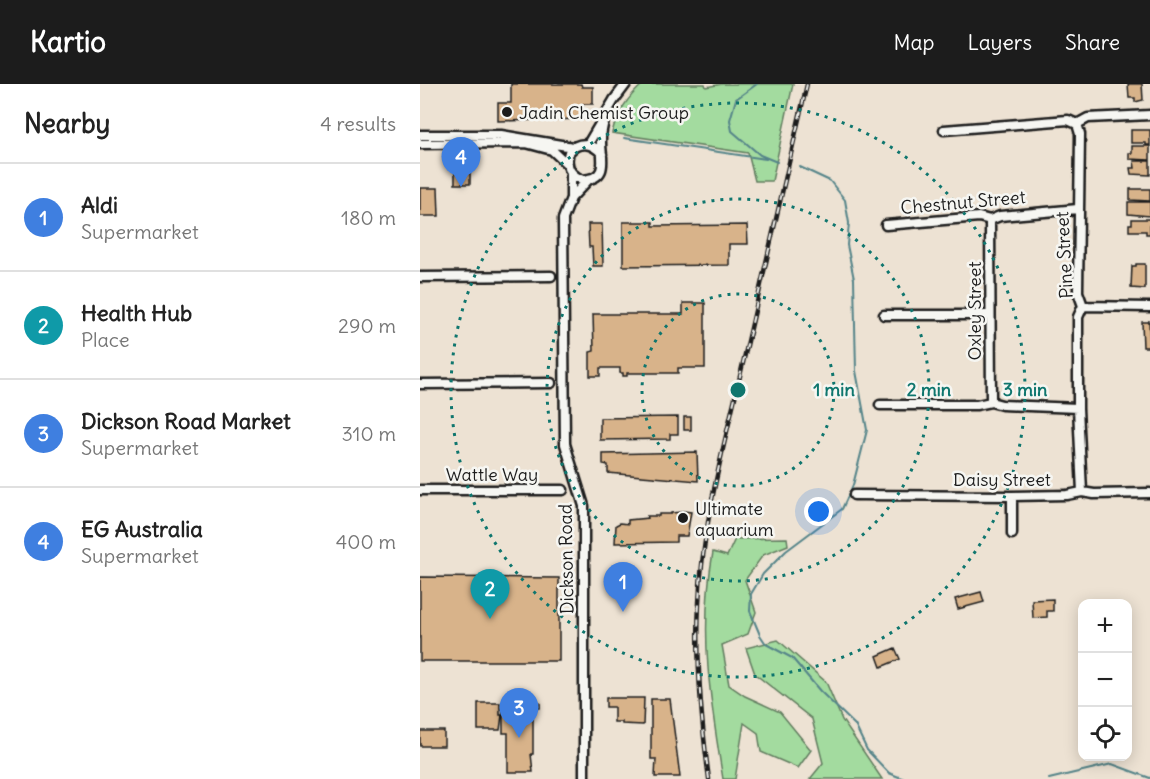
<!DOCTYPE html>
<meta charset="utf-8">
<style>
:root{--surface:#fff;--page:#f2f2f2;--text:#222;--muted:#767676;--line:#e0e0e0;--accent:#1c1c1c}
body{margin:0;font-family:Delius,sans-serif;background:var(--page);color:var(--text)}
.controls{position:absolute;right:18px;bottom:18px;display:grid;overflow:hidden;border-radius:12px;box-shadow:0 3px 15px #0003}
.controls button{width:54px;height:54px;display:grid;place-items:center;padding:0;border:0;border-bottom:2px solid var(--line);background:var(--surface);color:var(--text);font:30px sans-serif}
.you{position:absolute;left:399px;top:428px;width:21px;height:21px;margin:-15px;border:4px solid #fff;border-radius:50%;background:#1a73e8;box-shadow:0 0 0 9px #1a73e833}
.badge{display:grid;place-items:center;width:39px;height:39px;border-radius:50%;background:var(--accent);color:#fff;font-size:20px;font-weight:700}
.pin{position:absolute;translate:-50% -50px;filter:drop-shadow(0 2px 3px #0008)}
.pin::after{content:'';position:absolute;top:32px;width:21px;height:18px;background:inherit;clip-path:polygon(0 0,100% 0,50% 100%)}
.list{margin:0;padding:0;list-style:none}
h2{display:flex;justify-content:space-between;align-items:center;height:78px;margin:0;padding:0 24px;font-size:26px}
h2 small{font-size:20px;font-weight:400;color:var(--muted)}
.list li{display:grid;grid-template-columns:39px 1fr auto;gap:18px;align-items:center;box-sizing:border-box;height:108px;padding:0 24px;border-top:2px solid var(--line)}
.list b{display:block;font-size:22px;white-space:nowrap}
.list p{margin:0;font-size:20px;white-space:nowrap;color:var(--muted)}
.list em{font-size:20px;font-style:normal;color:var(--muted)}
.icon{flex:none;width:33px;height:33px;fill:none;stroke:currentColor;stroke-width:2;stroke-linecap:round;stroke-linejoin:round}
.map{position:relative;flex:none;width:730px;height:695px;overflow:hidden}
header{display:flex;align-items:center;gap:36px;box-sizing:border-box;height:84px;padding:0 30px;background:var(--accent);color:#fff}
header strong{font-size:28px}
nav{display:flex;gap:33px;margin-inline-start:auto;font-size:21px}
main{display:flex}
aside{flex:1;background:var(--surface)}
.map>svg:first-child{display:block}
</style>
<header>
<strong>Kartio</strong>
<nav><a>Map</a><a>Layers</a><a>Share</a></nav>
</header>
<main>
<aside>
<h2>Nearby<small>4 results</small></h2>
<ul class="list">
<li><span class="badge" style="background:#3f7fe0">1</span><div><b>Aldi</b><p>Supermarket</p></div><em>180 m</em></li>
<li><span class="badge" style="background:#0f9aa8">2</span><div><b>Health Hub</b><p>Place</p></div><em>290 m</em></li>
<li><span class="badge" style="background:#3f7fe0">3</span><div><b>Dickson Road Market</b><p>Supermarket</p></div><em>310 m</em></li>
<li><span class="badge" style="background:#3f7fe0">4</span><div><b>EG Australia</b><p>Supermarket</p></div><em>400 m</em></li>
</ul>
</aside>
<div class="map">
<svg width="730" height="695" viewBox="0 0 730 695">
<rect width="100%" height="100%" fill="#ede2d3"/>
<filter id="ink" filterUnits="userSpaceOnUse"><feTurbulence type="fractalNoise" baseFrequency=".0167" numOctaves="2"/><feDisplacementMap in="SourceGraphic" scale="12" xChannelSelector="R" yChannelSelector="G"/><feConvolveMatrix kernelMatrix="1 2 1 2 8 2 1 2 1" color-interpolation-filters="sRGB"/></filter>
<g filter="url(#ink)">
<path fill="#a3db9f" stroke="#607c5e" stroke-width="1.5" d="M223,0H285L286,3L302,0H373L352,97H335L328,69L192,49C196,30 209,12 223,0Z
M367,454L368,461L343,471L325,496L336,528L328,550L302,561L309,601L325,612L360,628L391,666L378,684L341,668L338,649L324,639L315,695H303C290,616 279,548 293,468L307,472L315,455Z
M358,556L406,598L422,636L462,695H390L403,679L392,635L335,590L326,564Z"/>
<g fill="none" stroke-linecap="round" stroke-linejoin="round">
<path stroke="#548489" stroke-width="2" d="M337,0L316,15L310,36L312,47L340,71L357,78
M204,54L346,75
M380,83L410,97L425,116L429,139L427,161L434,195L436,287L447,346L433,401L422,425L366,467L343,490L331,510L330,527L340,551L346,560L372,574L400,607L435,641L447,666L469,689L484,695
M629,695L692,680L730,694"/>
</g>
<path fill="#d8b38a" stroke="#1c1c1c" stroke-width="1.5" d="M91,0H161L162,3H173V20H163V35L78,37V19H91Z
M708,0H722L723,16L715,18V14H709Z
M711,46H730V61H726V59H711Z
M712,62H730V76L709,75V69H712Z
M714,77H730V91L711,90L710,84H715Z
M35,78H50V100H35Z
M0,104H18L19,132H0Z
M710,105H730V117L710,116Z
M708,118H730V132L708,130Z
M712,135H730V150H726V147H709V140H712Z
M203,138H233V142L327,141L328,160H309V181L203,182Z
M168,140H182L183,182H173L172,163H169Z
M716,180H725V205L711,204L712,182H716Z
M263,219H285V284H258V289H207V292H203V289H200V284H180V292H170V268L174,267L173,230H263Z
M729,236L730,263H723L722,238H729Z
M258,333V350H250V355L180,356V334Z
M264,333H271V346H264Z
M277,368L278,397L188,389V381L183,380V370Z
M263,427L271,428L267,452H256V458L195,459L196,441L200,439L208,440V436L228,434L227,432H239V430H251V429L263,428Z
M0,493L139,494V577H0Z
M561,508L564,518L538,525L535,515Z
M633,515V527H627V533L613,534L612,516Z
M475,564L480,575L461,583L457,572Z
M186,614H224L223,641L202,640V638H194V623H186Z
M231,615H250L260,693H235L236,675H231Z
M58,619H80V631H82L80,646H58Z
M83,619H120V624H113L111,632V635H113V670H111L113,688H88V649H83Z
M0,647H24V662H0Z"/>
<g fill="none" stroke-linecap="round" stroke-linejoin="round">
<defs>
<path id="minor" d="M657,40L660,50L658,208L663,222L658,233V324L662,408
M657,40L668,34L730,31
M524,46L648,36L657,40
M0,51H81L153,63
M0,60L106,59L132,66L147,80
M168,60L194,16L206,0
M182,70C173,59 159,56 149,68C145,81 149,91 163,96C191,94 180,73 181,55C181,49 183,42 184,36
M151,89V114L143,135L145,360L164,422V695
M151,114L169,95
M570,136L571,318
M466,141L559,133L570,136L580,132L658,125
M0,193L131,192
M663,222L730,223
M464,231H570
M0,300L131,299
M460,321H557L571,318L582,321L658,324
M0,406H143
M434,411L592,412L647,411L662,408L674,410L730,409
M592,450V412"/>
</defs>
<use href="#minor" stroke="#1c1c1c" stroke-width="13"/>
<use href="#minor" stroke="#f6f6f2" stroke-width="8"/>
<defs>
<path id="rail" d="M289,695C281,636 276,578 279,519C282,442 303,366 320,292C342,194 365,97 387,0"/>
</defs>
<use href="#rail" stroke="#1c1c1c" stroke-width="4.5"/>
<use href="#rail" stroke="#f6f6f2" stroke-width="2" stroke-dasharray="7" stroke-linecap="butt"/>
</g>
</g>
<g fill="none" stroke="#0f766e" stroke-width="3" stroke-dasharray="3 6">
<circle cx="318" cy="306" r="96"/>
<circle cx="318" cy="306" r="191"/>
<circle cx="318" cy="306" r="287"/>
</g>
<g fill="#1c1c1c" stroke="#f6f6f2" stroke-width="2">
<circle cx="87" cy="28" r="6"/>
<circle cx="263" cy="434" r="6"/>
</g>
<g text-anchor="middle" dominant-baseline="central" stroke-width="5" stroke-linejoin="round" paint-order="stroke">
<g font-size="18" fill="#1c1c1c" stroke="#f6f6f2" text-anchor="start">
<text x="99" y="28">Jadin Chemist Group</text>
<text x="275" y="424">Ultimate<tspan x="275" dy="21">aquarium</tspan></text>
</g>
<g font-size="18" fill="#1c1c1c" stroke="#f6f6f2">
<text transform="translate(543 118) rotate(-5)">Chestnut Street</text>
<text transform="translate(644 171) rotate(-93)">Pine Street</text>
<text transform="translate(554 227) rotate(-90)">Oxley Street</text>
<text x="72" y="390">Wattle Way</text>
<text x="582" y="395">Daisy Street</text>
<text transform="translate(146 475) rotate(-91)">Dickson Road</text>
</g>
</g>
<circle cx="318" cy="306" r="9" fill="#0f766e" stroke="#f6f6f2" stroke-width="3"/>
<g font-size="18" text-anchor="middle" font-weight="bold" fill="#0f766e" stroke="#f6f6f2" stroke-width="5" stroke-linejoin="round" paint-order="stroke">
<text x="414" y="312">1 min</text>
<text x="509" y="312">2 min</text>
<text x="605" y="312">3 min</text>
</g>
</svg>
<div class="controls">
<button>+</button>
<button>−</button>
<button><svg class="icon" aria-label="locate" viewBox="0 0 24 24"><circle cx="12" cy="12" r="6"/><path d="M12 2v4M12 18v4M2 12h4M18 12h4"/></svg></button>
</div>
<div class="you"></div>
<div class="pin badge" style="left:203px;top:528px;background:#3f7fe0">1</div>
<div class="pin badge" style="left:70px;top:535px;background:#0f9aa8">2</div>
<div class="pin badge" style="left:99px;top:654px;background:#3f7fe0">3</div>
<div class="pin badge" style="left:41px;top:103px;background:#3f7fe0">4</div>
</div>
</main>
